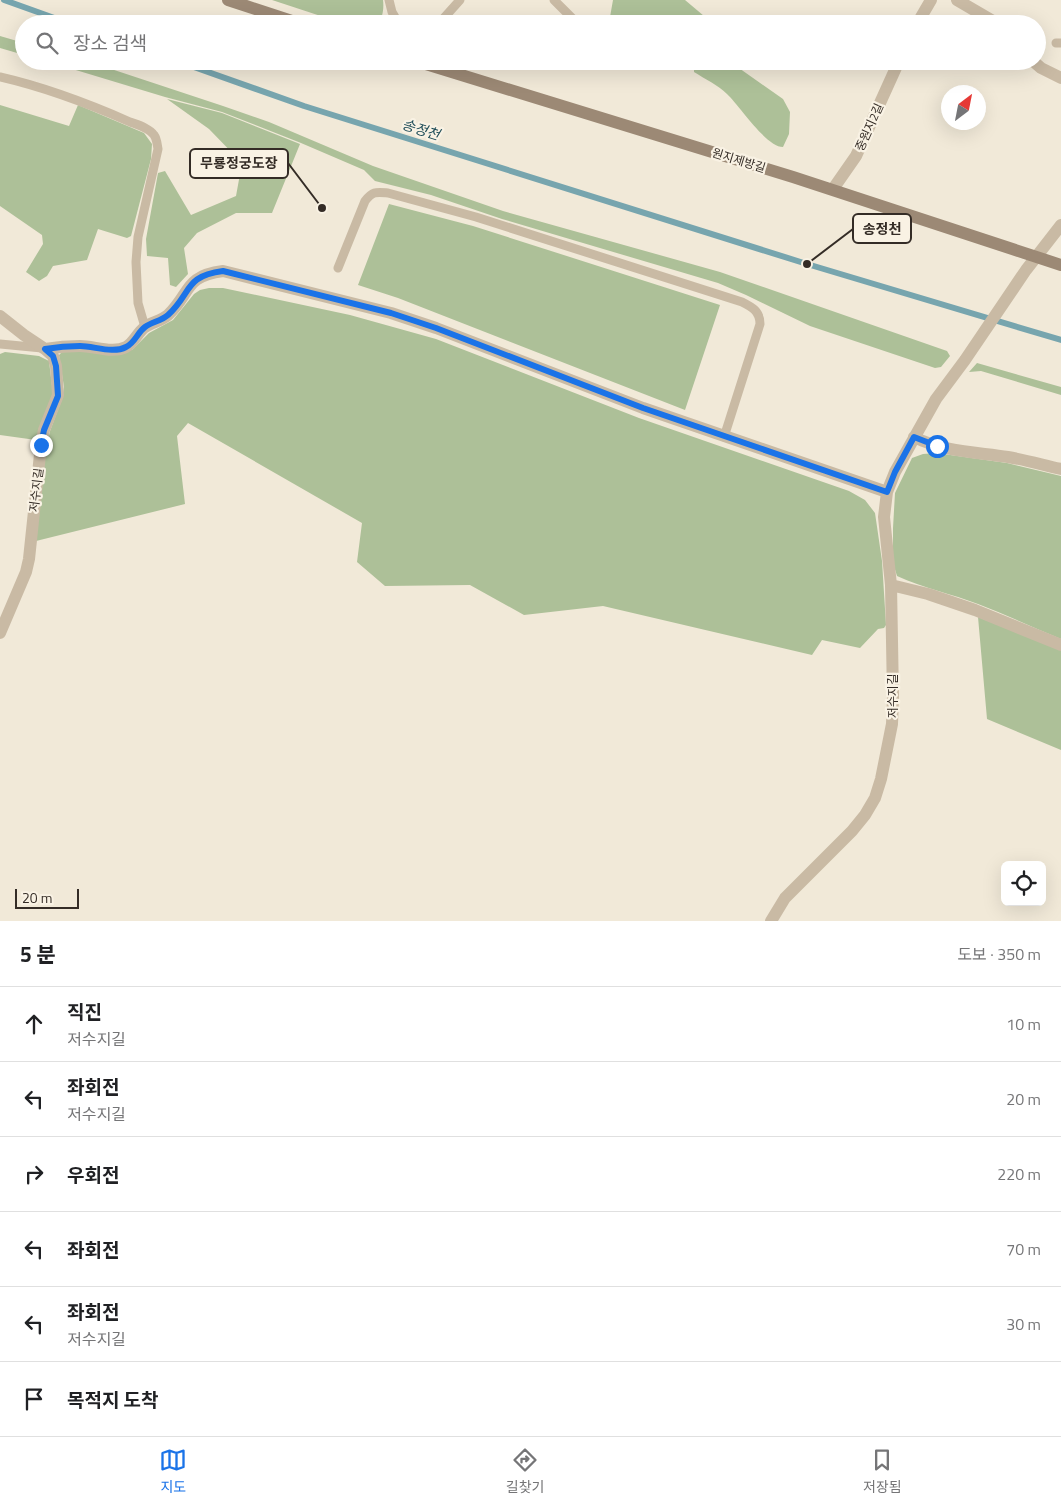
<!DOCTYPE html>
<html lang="ko">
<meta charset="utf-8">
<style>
:root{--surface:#fff;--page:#f6f6f6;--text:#202124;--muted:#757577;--line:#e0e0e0;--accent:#1a73e8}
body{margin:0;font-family:"Titillium Web","Noto Sans KR",sans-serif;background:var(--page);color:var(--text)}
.controls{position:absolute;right:15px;bottom:15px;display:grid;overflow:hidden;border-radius:8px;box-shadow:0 5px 20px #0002}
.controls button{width:45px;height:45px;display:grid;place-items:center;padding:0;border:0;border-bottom:1px solid var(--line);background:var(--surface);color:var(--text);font:25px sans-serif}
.compass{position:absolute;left:941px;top:85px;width:45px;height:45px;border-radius:50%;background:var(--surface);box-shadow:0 5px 20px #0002;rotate:32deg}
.scale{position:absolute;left:15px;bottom:12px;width:64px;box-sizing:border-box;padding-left:5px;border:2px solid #342c26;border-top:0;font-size:14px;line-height:18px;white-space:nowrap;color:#342c26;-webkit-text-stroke:4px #f9f2e4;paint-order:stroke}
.stop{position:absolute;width:15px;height:15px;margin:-11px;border:4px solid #1a73e8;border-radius:50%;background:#fff}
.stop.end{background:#1a73e8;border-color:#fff;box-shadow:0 1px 5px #0008}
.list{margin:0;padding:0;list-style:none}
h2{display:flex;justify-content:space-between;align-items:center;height:65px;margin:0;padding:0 20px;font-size:21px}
h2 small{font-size:16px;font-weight:400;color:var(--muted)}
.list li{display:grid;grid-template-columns:32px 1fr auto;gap:15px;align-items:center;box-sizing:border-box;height:75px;padding:0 20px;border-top:1px solid var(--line)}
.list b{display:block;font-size:19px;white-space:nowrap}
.list p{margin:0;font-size:16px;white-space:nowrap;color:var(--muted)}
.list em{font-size:16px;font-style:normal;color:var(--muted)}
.icon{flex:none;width:28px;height:28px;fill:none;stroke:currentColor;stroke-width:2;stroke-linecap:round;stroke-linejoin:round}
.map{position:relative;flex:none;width:1061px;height:921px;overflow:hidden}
.search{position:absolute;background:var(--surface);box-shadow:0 5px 20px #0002;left:15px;right:15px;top:15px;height:55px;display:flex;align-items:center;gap:12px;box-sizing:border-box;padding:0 18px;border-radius:28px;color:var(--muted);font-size:19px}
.sheet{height:515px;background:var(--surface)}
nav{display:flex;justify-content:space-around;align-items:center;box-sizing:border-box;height:70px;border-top:1px solid var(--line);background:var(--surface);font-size:14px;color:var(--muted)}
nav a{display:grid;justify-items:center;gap:2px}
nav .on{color:var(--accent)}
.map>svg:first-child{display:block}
</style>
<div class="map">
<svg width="1061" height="921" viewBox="0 0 1061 921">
<rect width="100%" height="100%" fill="#f1e9d8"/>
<path fill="#adc098" d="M272,0H383C384,7 383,18 378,24H345Z
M613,0H685L704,16L708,24H685L682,21L679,24H620L610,17Z
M0,36L24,43V55L0,48Z
M46,61H87L223,106L269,122L373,166L503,211L720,272L947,351L950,356L941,367L935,368L810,326L746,295L718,283L502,219L431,195L375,181L364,170L301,143L222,112L165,97Z
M694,61H729L783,99L790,112L789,134L783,147C766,147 740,106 727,94C718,85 705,79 694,72Z
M167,99L222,113L300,144L272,213H236L197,233L184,248L188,274L176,287L170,285L168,258L147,256L146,239L158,173L165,171L191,215L236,196L242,163L209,129Z
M0,105L69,126L78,105L144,133L152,144L151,159L131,236L127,238L98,229L87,260L53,266L47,276L39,281L26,272L43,244L42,235L0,206Z
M389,204L473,226L720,305L685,410L398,298L358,285Z
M209,288H223L350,315L436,339L639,418L849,491L865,500L875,513L882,561L886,625L884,628L878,629L860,648L822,640L812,655L603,606L524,615L470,585L385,586L357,562L362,523L188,423L177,436L185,504L36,541L46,448L50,431L62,399L64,387L59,355L62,352L132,350L149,333L173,320L194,294L200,290Z
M5,352L39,356L49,361L53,394L36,440L0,435V354Z
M977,363L1061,387V395L981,371L969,372Z
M936,453L1007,463L1061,476V639C1033,627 1006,615 978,604C952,594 923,588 897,576L893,563V528L895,493L912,458L923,454Z
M978,617L1061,650V750L987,719Z"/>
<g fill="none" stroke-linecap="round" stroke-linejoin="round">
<path stroke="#77a5ae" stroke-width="6" d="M4,0L71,24
M177,61L304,106L807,264L1061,340"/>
<path stroke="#c9baa4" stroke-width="9" d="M389,0L392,12L399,24
M554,0L578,24
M437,24L443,19L460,0
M1056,43H1061
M0,77C44,87 89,104 130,122C138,125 149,128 154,135C157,139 157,144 158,149L138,237L136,262L138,303L145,327
M338,268L365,201C373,191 376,192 388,193L476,217L742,302C752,307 760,311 760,324L724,437
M0,344L42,348"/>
<path stroke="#c9baa4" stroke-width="12" d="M957,0L998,24
M917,24L931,0
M1033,61L1041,68L1061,78
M833,189L856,156L899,61
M0,316L24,335L45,349L53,356L56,366L58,395L44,430L41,445L29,559L26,572L0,633
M45,349C57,347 68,346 80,346C94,346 113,354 126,347C134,343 137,333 145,327C152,322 161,321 168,315C191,293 184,276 223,271L391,313L436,328L643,408L887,492
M914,437C944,452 975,452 1008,457C1026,460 1043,465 1061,469
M891,585L928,594L975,610L1061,645
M771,921L785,898L852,831L865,815L875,798L881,779L892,724L893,697L891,585L884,517L887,492L895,472L936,399L965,360L1026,270L1061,225"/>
<path stroke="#9c8975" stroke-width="12" d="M228,0L301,24
M416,61L793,177L1061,265"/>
</g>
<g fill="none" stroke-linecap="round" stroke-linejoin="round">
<path stroke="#1a73e8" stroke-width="6" d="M41,445L44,430L58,396L56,366L53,356L45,349C57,347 68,346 80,346C94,346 113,354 126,347C135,343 137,333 145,327C152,322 161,321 168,315C192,293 184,276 223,271L391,313L436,328L643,408L887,492L895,472L914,437L937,446"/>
</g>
<g text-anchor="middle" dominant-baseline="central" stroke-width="4.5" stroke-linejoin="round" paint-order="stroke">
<g font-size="12" fill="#342c26" stroke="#f9f2e4">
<text transform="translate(869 127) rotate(-66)">중원지2길</text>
<text transform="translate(739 160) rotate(17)">원지제방길</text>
<text transform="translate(36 490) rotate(-83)">저수지길</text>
<text transform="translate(892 696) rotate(-90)">저수지길</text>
</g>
<g font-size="14" font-style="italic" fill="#1b4a56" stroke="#f9f2e4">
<text transform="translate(421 129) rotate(17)">송정천</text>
</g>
</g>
<path fill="none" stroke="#342c26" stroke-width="2" d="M322 208L288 163M807 264L853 229"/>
<g fill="#342c26" stroke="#f9f2e4" stroke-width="2">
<circle cx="322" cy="208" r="5"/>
<circle cx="807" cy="264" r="5"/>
</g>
<g fill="#f9f2e4" stroke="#342c26" stroke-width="2">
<rect x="190" y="149" width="98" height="29" rx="5"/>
<rect x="853" y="214" width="58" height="29" rx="5"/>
</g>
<g font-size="14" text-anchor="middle" font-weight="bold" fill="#342c26">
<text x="239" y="168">무룡정궁도장</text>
<text x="882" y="234">송정천</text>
</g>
</svg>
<div class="controls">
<button><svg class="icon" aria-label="locate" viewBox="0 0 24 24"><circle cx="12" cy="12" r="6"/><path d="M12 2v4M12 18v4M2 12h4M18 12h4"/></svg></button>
</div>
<svg class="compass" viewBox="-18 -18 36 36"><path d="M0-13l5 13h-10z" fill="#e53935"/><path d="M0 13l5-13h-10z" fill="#757577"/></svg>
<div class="scale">20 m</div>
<div class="stop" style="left:937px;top:446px"></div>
<div class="stop end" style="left:41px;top:445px"></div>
<div class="search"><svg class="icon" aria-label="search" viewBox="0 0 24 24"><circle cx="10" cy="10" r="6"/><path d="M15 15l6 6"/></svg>장소 검색</div>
</div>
<section class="sheet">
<h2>5 분<small>도보 · 350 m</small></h2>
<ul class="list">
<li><svg class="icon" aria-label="ahead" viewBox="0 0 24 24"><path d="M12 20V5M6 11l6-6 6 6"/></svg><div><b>직진</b><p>저수지길</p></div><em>10 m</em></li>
<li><svg class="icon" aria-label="left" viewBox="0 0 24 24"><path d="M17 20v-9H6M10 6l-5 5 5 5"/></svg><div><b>좌회전</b><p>저수지길</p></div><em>20 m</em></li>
<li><svg class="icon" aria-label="right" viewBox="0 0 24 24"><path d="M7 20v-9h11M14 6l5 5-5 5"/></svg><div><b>우회전</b></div><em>220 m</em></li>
<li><svg class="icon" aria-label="left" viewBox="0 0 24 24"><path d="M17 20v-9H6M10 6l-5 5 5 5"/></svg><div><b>좌회전</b></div><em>70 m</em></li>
<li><svg class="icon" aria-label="left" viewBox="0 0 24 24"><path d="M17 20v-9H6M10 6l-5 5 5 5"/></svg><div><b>좌회전</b><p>저수지길</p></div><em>30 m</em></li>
<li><svg class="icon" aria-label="arrive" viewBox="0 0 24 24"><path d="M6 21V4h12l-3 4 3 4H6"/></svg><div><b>목적지 도착</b></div></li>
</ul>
</section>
<nav>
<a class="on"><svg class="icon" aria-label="map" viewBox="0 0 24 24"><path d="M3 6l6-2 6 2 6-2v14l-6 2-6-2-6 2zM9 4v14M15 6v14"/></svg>지도</a>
<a><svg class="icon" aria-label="directions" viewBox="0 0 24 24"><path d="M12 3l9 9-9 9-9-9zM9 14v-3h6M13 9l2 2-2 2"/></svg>길찾기</a>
<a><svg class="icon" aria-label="saved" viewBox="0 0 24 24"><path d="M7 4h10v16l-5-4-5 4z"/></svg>저장됨</a>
</nav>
